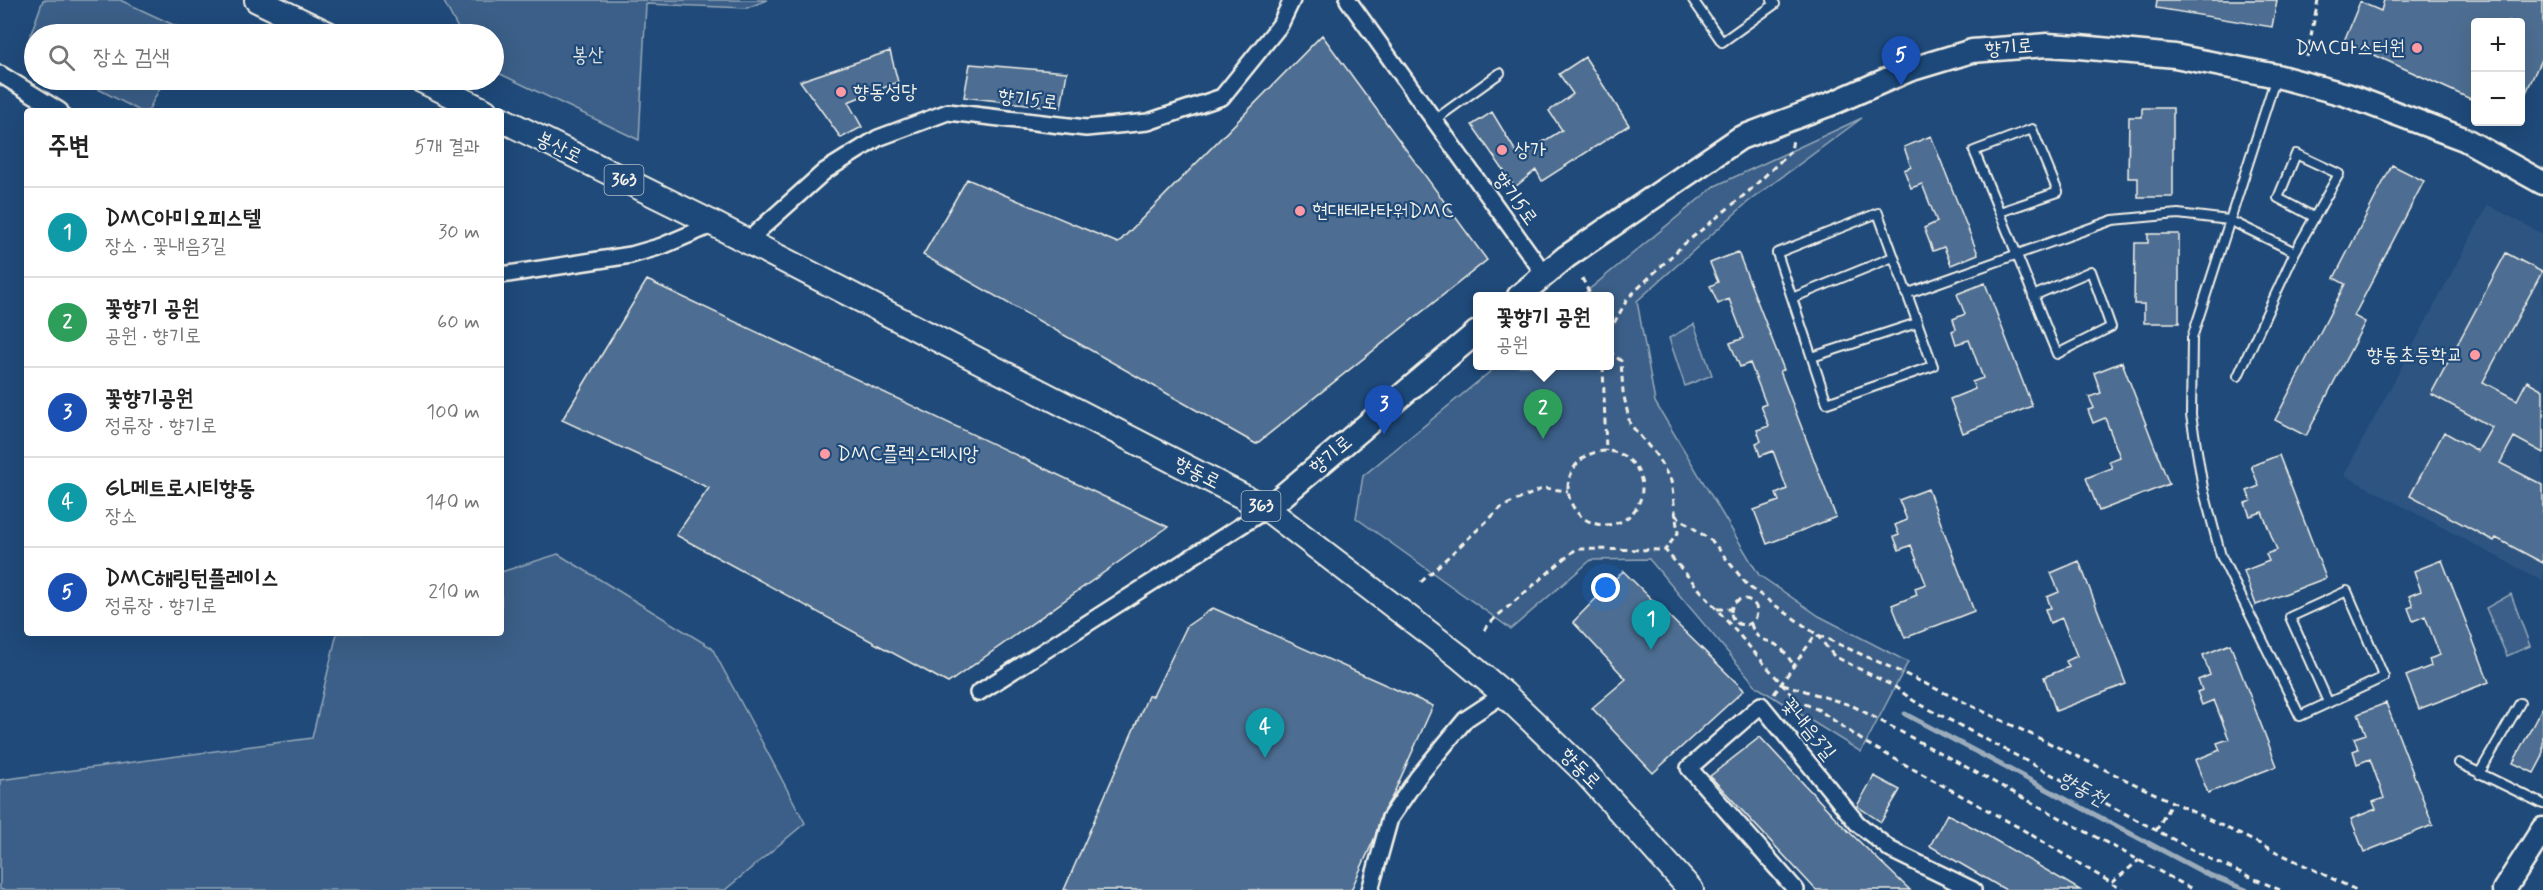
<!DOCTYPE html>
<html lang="ko">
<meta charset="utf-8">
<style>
:root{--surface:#fff;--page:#f2f2f2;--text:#222;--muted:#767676;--line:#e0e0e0;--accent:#85585c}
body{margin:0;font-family:Mynerve,"Poor Story",sans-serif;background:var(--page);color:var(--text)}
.controls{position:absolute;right:18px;top:18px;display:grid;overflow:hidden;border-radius:6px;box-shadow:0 6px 24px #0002}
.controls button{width:54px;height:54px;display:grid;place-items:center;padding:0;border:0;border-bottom:2px solid var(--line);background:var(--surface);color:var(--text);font:30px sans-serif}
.you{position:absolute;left:1606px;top:588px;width:21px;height:21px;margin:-15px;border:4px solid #fff;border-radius:50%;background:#1a73e8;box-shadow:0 0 0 9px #1a73e833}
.badge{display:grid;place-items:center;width:39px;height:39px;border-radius:50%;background:var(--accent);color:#fff;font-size:20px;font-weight:700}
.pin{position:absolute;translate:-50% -50px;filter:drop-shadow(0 2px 3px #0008)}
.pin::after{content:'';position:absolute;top:32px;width:21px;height:18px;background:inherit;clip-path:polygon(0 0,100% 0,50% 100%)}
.popup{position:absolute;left:1473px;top:292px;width:141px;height:78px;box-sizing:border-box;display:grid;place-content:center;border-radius:6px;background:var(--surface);filter:drop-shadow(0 2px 4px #0005);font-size:20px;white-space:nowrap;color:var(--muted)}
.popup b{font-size:22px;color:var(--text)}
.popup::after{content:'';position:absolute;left:50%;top:100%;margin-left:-12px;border:12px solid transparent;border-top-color:var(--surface)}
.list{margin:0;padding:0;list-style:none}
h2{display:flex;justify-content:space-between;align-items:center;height:78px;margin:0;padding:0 24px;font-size:26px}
h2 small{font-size:20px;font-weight:400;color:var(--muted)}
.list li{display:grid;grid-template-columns:39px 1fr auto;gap:18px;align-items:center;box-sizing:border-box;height:90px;padding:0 24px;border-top:2px solid var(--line)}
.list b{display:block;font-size:22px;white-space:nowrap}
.list p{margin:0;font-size:20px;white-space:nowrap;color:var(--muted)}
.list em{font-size:20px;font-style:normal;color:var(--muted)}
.icon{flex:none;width:33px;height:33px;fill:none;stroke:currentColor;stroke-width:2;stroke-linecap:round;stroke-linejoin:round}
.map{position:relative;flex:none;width:2543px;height:890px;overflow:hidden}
.search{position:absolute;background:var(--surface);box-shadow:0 6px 24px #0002;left:24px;top:24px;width:480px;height:66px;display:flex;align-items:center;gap:15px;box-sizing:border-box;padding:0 21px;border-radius:33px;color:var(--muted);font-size:22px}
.panel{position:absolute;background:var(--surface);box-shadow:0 6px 24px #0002;left:24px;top:108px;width:480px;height:528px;border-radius:6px}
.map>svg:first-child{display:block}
</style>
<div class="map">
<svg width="2543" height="890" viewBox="0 0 2543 890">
<rect width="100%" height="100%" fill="#1f4a7a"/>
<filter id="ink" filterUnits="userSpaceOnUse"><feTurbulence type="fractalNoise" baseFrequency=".0167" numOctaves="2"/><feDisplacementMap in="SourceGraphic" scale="12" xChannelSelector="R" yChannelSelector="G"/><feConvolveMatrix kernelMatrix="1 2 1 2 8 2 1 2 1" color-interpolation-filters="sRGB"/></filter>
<g filter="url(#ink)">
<path fill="#2d5581" d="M2488,205L2543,234V581L2344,475Z"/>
<path fill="#3a5f88" stroke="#97a8b8" stroke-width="1.5" d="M43,0H120L189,32L187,34H34V55L25,50Z
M443,0H767L747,8L646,4L639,140L494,71V34H461Z
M81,80H164L148,111H140Z
M1862,118L1748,202L1637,301L1655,402L1759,575L1819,616L1908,662L1861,752L1757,687L1649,559L1591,560L1511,629L1356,518L1363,476L1497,366H1609V296H1581L1715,186Z
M1694,324L1712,375L1685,386L1669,338Z
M558,554L712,648L805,823L725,890H0V780L312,738L337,633H501V572Z
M2511,594L2530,646L2507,656L2486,608Z"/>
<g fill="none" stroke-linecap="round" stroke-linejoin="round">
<path stroke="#9cacbb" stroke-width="5" d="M1905,714L2205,873L2246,890"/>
</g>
<path fill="#4d6e92" stroke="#f4f1e8" stroke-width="1.5" d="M2157,0H2277L2272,27L2156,8Z
M2384,0H2543V55L2520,106V22H2475V101L2344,41L2360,2L2381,11Z
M1322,35L1487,260L1256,444L923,255L967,179L1118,243Z
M890,51L898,82L848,102L862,127L841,138L800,81Z
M1585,57L1629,125L1542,181L1536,170L1515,187L1472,125L1492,112L1519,157L1562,130L1549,111L1573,94L1559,74Z
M970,64L1067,72L1061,108L964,97Z
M2142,108H2173V197H2138V178H2128L2129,117H2142Z
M1931,136L1978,254L1951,265L1944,247L1933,251L1924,228L1937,222L1922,184L1911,188L1904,170L1911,167L1904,147Z
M2392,165L2424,181L2354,316L2365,322L2306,436L2275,420L2345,284L2334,278Z
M2148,234H2179V323H2144V304H2134L2135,243H2148Z
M1738,252L1784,370L1780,371L1836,517L1767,544L1754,510L1779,501L1776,494L1787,489L1773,451L1760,456L1756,443L1761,441L1757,430L1769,426L1761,406L1766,404L1750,363L1740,367L1730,343L1744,338L1729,299L1718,304L1710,286L1718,282L1710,263Z
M2506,253L2542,272L2483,382L2517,400L2527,381L2543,390V453L2514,437L2500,463L2543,485V563L2496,538L2494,541L2410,496L2444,432L2478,451L2492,427L2431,394Z
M647,280L1168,527L948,683L676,535L709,488L562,420Z
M1985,283L2032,406L1963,433L1950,399L1975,389L1972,382L1983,378L1969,340L1956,344L1952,331L1956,329L1953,319L1965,314L1957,294Z
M2122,362L2169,484L2099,511L2086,478L2112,468L2109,461L2120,457L2105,418L2093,423L2088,410L2094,408L2089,397L2101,393L2094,373Z
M2279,455L2326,578L2256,605L2244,571L2269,561L2266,554L2277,550L2262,512L2250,516L2245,503L2251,501L2247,491L2259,486L2251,466Z
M1928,489L1974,611L1905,638L1892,605L1917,595L1915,588L1926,584L1911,545L1899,550L1894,537L1899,535L1895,525L1907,520L1899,500Z
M2442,560L2489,682L2419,709L2406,676L2431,666L2429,659L2440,655L2425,616L2413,621L2408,608L2413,606L2409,596L2421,591L2414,571Z
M2079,561L2126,684L2056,711L2044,677L2069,667L2066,661L2077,656L2062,618L2050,623L2045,609L2051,608L2047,597L2059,592L2051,573Z
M1623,571L1744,690L1653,773L1592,708L1626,679L1573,622Z
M1213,608L1433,706L1392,797L1381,815L1375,837L1351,890H1064L1148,696H1153L1187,626Z
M2230,644L2277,766L2208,793L2195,760L2220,750L2217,743L2229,739L2214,700L2202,705L2197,692L2202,690L2198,680L2210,675L2203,655Z
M2386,703L2433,825L2364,852L2351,819L2376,809L2373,802L2384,798L2370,759L2357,764L2353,751L2358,749L2354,738L2366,734L2358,714Z
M2543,706V756L2534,773L2513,763Z
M1760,737L1844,827L1910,890H1816L1710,776Z
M1874,776L1900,790L1881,822L1857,806Z
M1947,814L1976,829L2080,890H2006L1997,885L1930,846Z"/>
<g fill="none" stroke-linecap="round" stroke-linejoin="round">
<defs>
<path id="lane" d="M1693,0L1722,42L1775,4L1772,0
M2276,77L2192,338L2191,415L2203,488L2221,556L2300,716L2384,677L2347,591L2290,617L2328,702
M1433,121L1500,73
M2000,212L2058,192L2032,129L1974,151C2003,218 2029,286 2057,354L2111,327L2091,271L2033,296
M1878,213L1933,366L1827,403L1777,253Z
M1906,294L2113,220L2178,214L2229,220L2295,252
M1792,298L1893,257
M1812,357L1917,323
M2238,376L2295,252L2339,174L2296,154L2278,198L2314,217
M2459,763L2543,804
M2479,774L2520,703"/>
<path id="street" d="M1348,0L1545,275
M0,74L60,111
M746,242L825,171L878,138L948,112L1086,128L1148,122L1222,97L1280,25L1292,0
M501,275L631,255L662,246L714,224
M978,693L1267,509
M1370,890L1390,818L1418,777L1466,719L1504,694
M1796,890L1689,768L1761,705L1857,823L1891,850L1973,890"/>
<path id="secondary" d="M1519,296L1566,257L1740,138L1833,103L1909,70L1972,51L2047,45L2079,47L2175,56L2277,76L2347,95L2464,139L2543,183
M1267,509L1477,332
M2504,890L2543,829"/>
<path id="primary" d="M257,0L328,34
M421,80L485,111
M501,119L714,224L1267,509L1460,657L1504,694L1584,771L1691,890"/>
</defs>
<use href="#lane" stroke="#f4f1e8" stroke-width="12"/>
<use href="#street" stroke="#f4f1e8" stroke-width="20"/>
<use href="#secondary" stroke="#f4f1e8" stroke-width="27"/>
<use href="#primary" stroke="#f4f1e8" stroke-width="28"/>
<path stroke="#f4f1e8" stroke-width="3" stroke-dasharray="6 4.5" stroke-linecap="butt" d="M2307,57L2318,0
M1582,278L1591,296
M1609,332L1628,298L1683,245L1748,192L1791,151L1793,139
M1609,351L1621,361L1623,392L1630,424L1656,455L1671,481L1678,533L1665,550
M1603,366L1606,451
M1568 488a37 37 0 1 1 74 0a37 37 0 1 1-74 0Z
M1675,515L1713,542L1748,586L1816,634L1903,673L2356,890
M1421,582L1502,507L1544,488L1568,491
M1731 612a13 13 0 1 1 26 0a13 13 0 1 1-26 0Z
M1717,609H1730
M1751,624C1757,644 1765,637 1778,646C1785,651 1789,659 1794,665
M1484,630L1495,618L1576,549L1665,550L1796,700L1819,710L1866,743L2020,828L2123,890
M1817,635L1834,656L1895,687L1914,701L2210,859L2280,890
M1783,684L1853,706L2194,890
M1774,694L1816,634
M2156,831L2172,802
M2112,883L2139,860"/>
<use href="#lane" stroke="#1f4a7a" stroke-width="8"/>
<use href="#street" stroke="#1f4a7a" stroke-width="15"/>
<use href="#secondary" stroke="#1f4a7a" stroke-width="22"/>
<use href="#primary" stroke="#1f4a7a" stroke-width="24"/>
</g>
</g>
<g fill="#ff9aa2" stroke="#1f4a7a" stroke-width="2">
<circle cx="2417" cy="48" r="6"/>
<circle cx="841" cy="92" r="6"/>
<circle cx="1502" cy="150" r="6"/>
<circle cx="1300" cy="211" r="6"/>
<circle cx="2475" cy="355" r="6"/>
<circle cx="825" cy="454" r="6"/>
</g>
<g text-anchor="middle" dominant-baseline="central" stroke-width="4.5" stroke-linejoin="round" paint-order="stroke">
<g fill="#1f4a7a" stroke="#b4bfc7" stroke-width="1.5">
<rect x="604.5" y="165" width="39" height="30" rx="4.5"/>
<rect x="1241.5" y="491" width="39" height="30" rx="4.5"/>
</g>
<g font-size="18" font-weight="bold" fill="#f4f1e8">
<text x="624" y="180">363</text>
<text x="1261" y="506">363</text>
</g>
<g font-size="20" fill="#f4f1e8" stroke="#1f4a7a">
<text transform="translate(2009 48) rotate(-5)">향기로</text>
<text transform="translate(1028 100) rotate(7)">향기5로</text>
<text transform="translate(559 148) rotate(26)">봉산로</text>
<text transform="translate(1515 199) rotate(54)">향기5로</text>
<text transform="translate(1331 455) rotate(-40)">향기로</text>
<text transform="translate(1197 473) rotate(27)">향동로</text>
<text transform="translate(1808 729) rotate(51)">꽃내음3길</text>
<text transform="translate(1580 769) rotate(46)">향동로</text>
</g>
<g font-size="20" fill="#f4f1e8" stroke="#1f4a7a" text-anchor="start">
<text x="2405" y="48" text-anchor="end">DMC마스터원</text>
<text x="853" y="92">향동성당</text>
<text x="1514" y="150">상가</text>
<text x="1312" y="211">현대테라타워DMC</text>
<text x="2463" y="355" text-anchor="end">향동초등학교</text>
<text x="837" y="454">DMC플렉스데시앙</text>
</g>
<g font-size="20" fill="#e1e2de" stroke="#1f4a7a">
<text x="588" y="55">봉산</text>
</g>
<g font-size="21" font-style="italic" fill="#dee0dd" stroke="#1f4a7a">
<text transform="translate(2082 789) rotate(28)">향동천</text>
</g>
</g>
</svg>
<div class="controls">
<button>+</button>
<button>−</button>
</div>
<div class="you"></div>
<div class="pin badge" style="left:1651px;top:650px;background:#0f9aa8">1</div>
<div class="pin badge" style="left:1543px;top:439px;background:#2e9e5b">2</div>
<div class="popup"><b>꽃향기 공원</b>공원</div>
<div class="pin badge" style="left:1384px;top:435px;background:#1a4fb4">3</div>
<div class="pin badge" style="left:1265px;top:758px;background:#0f9aa8">4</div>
<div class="pin badge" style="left:1901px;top:86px;background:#1a4fb4">5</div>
<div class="search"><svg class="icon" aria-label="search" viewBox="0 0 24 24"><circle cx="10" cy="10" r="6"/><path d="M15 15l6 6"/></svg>장소 검색</div>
<section class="panel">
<h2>주변<small>5개 결과</small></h2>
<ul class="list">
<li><span class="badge" style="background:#0f9aa8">1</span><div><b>DMC아미오피스텔</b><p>장소 · 꽃내음3길</p></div><em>30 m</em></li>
<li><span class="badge" style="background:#2e9e5b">2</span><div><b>꽃향기 공원</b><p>공원 · 향기로</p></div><em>60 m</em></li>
<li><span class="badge" style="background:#1a4fb4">3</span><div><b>꽃향기공원</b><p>정류장 · 향기로</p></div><em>100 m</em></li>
<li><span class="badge" style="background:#0f9aa8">4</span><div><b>GL메트로시티향동</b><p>장소</p></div><em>140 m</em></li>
<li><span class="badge" style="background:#1a4fb4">5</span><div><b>DMC해링턴플레이스</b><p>정류장 · 향기로</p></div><em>210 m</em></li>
</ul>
</section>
</div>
